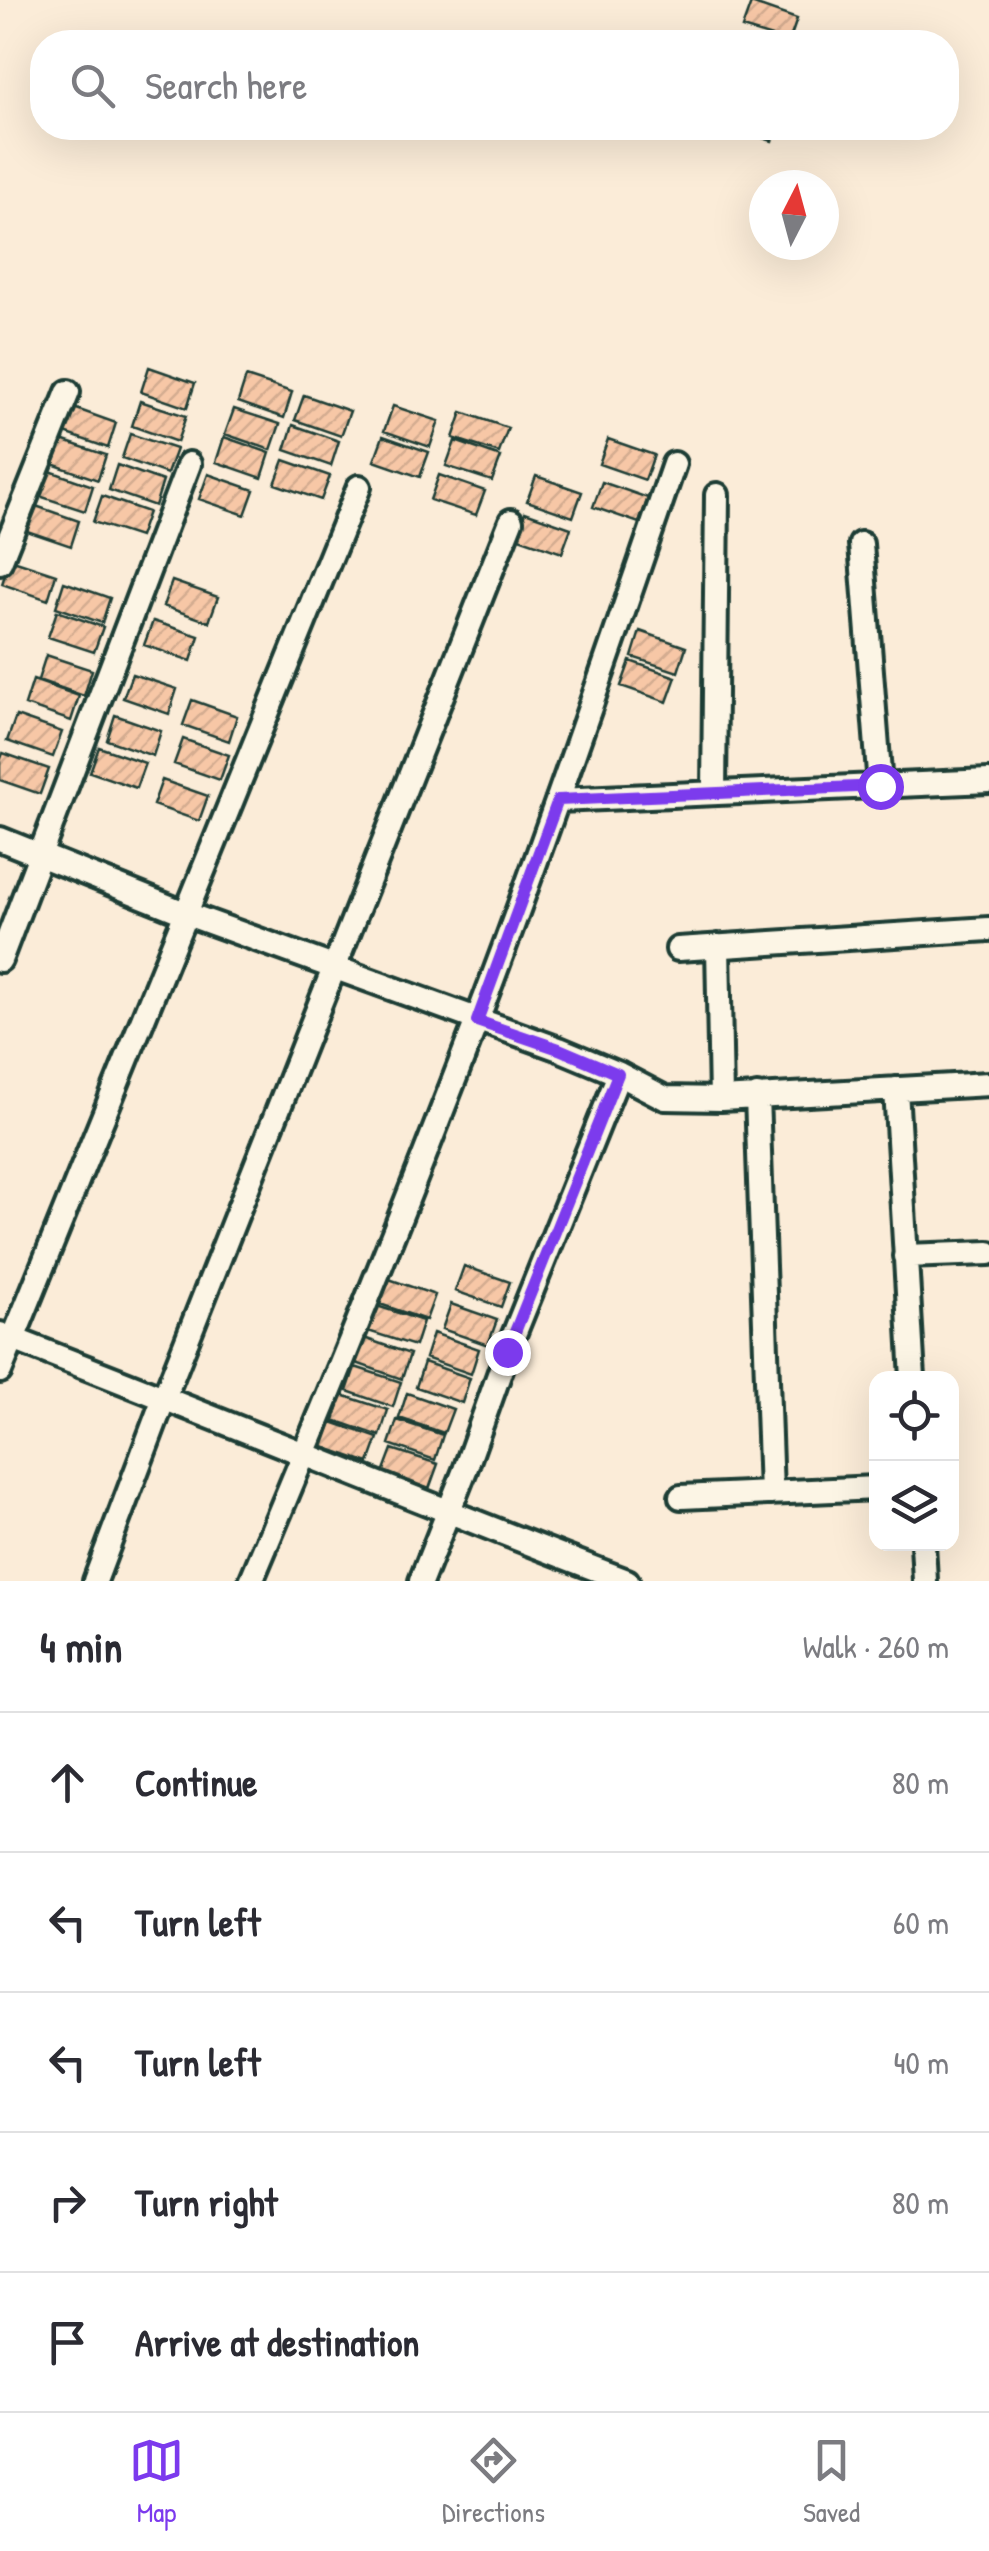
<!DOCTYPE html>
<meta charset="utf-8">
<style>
:root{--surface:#fff;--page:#f7f7f7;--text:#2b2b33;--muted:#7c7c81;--line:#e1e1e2;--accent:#7c3aed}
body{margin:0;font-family:"Patrick Hand",sans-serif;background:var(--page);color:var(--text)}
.controls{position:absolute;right:30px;bottom:30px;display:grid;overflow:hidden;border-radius:20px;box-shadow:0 10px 40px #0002}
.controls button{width:90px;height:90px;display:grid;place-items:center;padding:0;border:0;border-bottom:2px solid var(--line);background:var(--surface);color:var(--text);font:50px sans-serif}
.compass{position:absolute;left:749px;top:170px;width:90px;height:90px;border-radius:50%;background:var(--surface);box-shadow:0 10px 40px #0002;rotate:6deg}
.stop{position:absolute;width:30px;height:30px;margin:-22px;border:8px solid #7c3aed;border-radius:50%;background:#fff}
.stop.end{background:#7c3aed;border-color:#fff;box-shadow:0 2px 10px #0008}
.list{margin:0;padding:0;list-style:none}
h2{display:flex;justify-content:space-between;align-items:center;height:130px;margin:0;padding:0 40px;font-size:42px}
h2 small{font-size:32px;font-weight:400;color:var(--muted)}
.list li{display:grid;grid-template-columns:65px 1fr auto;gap:30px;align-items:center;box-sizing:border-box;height:140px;padding:0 40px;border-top:2px solid var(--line)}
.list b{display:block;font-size:38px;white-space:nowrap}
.list em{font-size:32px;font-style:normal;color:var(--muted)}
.icon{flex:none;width:55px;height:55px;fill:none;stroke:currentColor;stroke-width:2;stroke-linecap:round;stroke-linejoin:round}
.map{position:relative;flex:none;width:989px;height:1581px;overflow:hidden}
.search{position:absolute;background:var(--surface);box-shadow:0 10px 40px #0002;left:30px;right:30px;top:30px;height:110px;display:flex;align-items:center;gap:25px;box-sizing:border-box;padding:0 35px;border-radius:40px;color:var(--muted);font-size:38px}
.sheet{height:830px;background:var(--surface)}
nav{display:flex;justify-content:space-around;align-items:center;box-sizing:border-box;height:140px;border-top:2px solid var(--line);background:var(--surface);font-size:28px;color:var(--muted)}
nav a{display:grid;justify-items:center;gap:5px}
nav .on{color:var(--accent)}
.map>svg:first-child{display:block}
</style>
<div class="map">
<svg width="989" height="1581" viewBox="0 0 989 1581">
<defs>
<pattern id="building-hatch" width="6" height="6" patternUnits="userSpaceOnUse" patternTransform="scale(2.5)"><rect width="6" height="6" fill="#f7c7a6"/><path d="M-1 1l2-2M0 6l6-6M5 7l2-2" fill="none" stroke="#d3ac90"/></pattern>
</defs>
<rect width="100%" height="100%" fill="#fbecd8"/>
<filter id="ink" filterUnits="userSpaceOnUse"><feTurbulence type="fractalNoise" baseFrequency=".01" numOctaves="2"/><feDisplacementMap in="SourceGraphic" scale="20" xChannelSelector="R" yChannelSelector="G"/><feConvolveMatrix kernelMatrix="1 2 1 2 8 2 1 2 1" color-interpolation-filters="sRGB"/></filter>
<g filter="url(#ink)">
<path fill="url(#building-hatch)" stroke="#1f3d34" stroke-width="2.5" d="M751,3L797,19L789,42L742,28Z
M732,128H777L772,141Z
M149,367L195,383L187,408L141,392Z
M246,377L292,392L284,418L238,402Z
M304,395L350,411L341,436L295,420Z
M140,401L186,416L177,442L132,426Z
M393,406L439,421L430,447L384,431Z
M71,407L116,423L108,448L62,432Z
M234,409L280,424L271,450L225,434Z
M462,412L508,428L499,453L453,438Z
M293,425L339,441L331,466L285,450Z
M130,434L176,449L167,474L122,458Z
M383,436L429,452L420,477L374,461Z
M224,437L270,453L262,478L216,462Z
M608,439L654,455L645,480L599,464Z
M61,440L106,455L98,480L52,464Z
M455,441L501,457L492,481L446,466Z
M284,460L330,476L321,500L275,484Z
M117,465L163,481L155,506L109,490Z
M47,470L93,486L85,511L39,496Z
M208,474L254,490L245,515L199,499Z
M439,475L485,491L476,515L430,500Z
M536,476L582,492L573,517L527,501Z
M602,482L648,498L639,523L593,507Z
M102,496L148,512L139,537L93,522Z
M33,505L79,521L71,546L24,530Z
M525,512L571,528L562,553L516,537Z
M10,559L56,574L48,600L2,584Z
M172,581L218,597L209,622L163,606Z
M64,582L110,598L102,623L56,607Z
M57,611L103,627L94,652L48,637Z
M153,621L199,636L191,661L144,645Z
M640,631L686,647L678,672L632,657Z
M46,655L92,670L84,696L38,680Z
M630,661L676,677L667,702L621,686Z
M132,674L177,689L169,714L123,698Z
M33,680L79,696L71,721L25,705Z
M192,700L237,716L229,741L183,725Z
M115,715L161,731L153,756L107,740Z
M16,716L62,732L53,757L7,741Z
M183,739L229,755L220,780L174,764Z
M99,747L145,763L136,788L90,772Z
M3,753L49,769L40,794L0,780V761Z
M162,780L208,796L199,821L153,805Z
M464,1266L510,1282L501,1307L455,1291Z
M389,1279L435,1295L426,1320L380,1304Z
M451,1304L497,1320L488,1345L442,1329Z
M377,1306L423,1321L415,1346L368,1331Z
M433,1333L479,1349L471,1374L425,1358Z
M364,1338L410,1354L402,1379L356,1363Z
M424,1362L470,1378L462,1403L416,1387Z
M355,1367L401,1382L393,1407L347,1391Z
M407,1393L453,1409L444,1433L399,1418Z
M342,1395L388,1410L380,1436L334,1420Z
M397,1420L443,1435L435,1460L389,1444Z
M332,1422L378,1438L369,1463L323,1447Z
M392,1449L438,1464L429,1489L383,1473Z"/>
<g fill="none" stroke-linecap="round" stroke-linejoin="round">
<defs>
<path id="street" d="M861,544L880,786
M0,562L68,392
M714,792L717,495
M558,800L989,781
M0,839L187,914L559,1049L619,1074L665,1098L721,1099L989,1084
M718,946L721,1099
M678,949L989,929
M0,960L189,464
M896,1089L913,1378
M757,1096L771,1493
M905,1256L989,1253
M0,1334C210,1415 417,1501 627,1581
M0,1371L359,487
M681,1497L876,1488
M923,1544L925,1581
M95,1581L164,1398L511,521
M251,1581C329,1396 405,1208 477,1020C547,836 610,650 674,464
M421,1581L465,1470L507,1352L619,1074"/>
</defs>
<use href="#street" stroke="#1f3d34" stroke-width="30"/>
<use href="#street" stroke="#fcf5e5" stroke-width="22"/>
</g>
</g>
<g fill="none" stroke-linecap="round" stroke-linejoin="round" filter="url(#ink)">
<path stroke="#7c3aed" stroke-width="12" d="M507,1352L618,1074L559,1049L477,1021L558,800L880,786"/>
</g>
</svg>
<div class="controls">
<button><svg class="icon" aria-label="locate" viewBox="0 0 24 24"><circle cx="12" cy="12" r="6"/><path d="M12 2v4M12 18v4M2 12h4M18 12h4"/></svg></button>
<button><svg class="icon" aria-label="layers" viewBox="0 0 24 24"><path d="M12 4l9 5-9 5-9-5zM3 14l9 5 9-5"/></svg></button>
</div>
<svg class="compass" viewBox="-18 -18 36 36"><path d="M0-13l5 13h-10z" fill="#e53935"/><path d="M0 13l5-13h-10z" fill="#7c7c81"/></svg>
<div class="stop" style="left:880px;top:786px"></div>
<div class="stop end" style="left:507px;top:1352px"></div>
<div class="search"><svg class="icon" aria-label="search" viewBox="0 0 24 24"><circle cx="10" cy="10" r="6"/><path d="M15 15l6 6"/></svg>Search here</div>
</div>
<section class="sheet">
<h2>4 min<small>Walk · 260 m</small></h2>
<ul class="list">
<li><svg class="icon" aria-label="ahead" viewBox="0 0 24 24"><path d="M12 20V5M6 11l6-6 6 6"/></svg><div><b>Continue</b></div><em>80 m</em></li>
<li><svg class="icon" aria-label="left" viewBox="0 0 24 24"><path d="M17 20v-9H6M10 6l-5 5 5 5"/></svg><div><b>Turn left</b></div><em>60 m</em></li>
<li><svg class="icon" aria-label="left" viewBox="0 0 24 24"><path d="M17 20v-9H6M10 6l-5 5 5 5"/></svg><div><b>Turn left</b></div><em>40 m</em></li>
<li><svg class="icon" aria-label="right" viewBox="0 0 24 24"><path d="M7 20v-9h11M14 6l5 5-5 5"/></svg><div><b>Turn right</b></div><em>80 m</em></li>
<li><svg class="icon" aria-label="arrive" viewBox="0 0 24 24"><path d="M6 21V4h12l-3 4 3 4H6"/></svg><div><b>Arrive at destination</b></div></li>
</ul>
</section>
<nav>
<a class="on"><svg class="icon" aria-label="map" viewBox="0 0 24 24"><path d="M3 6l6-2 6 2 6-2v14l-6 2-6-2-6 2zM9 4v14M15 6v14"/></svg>Map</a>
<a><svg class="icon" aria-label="directions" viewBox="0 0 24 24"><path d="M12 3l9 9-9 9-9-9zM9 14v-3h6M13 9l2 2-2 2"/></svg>Directions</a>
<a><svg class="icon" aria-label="saved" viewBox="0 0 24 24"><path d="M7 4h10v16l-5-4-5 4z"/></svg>Saved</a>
</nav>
